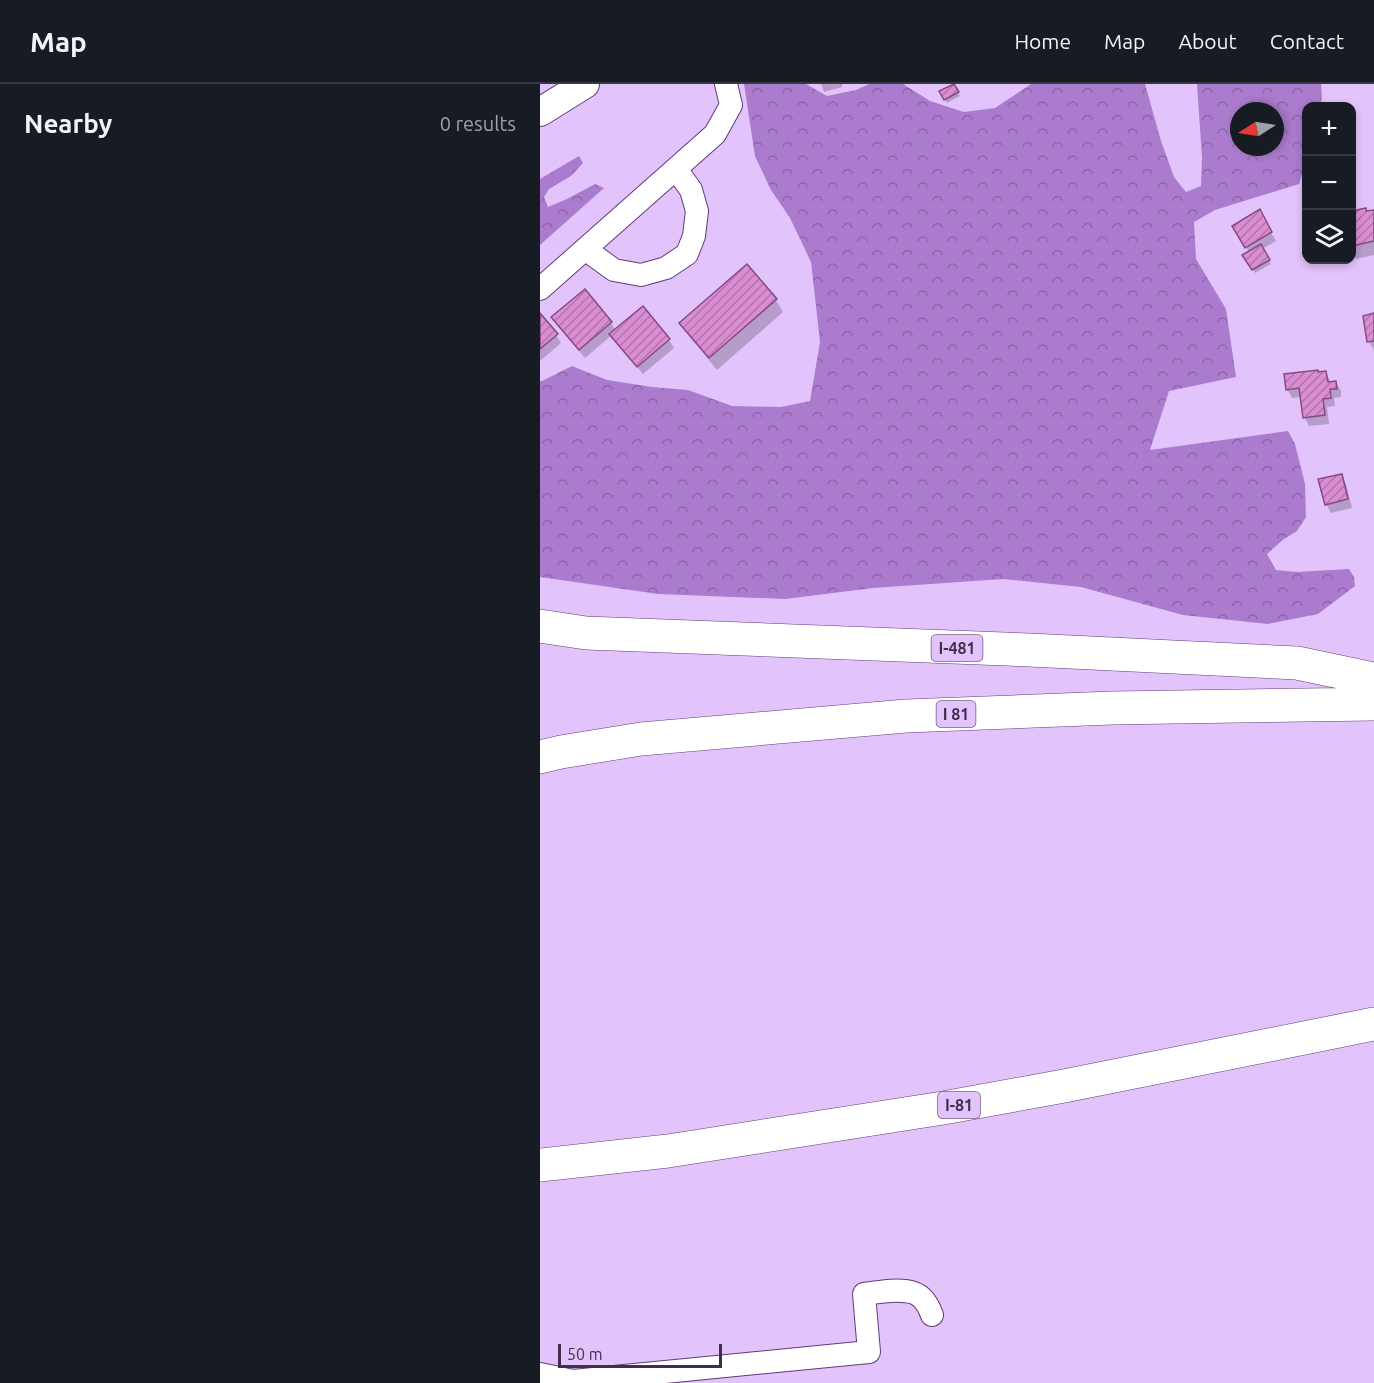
<!DOCTYPE html>
<meta charset="utf-8">
<style>
:root{--surface:#171b24;--page:#20242c;--text:#f1f3f6;--muted:#9ea1a6;--line:#363941}
body{margin:0;font-family:Ubuntu,sans-serif;background:var(--page);color:var(--text)}
.controls{position:absolute;right:18px;top:18px;display:grid;overflow:hidden;border-radius:12px;box-shadow:0 3px 9px #0003}
.controls button{width:54px;height:54px;display:grid;place-items:center;padding:0;border:0;border-bottom:2px solid var(--line);background:var(--surface);color:var(--text);font:30px sans-serif}
.compass{position:absolute;left:690px;top:18px;width:54px;height:54px;border-radius:50%;background:var(--surface);box-shadow:0 3px 9px #0003;rotate:258deg}
.scale{position:absolute;left:18px;bottom:15px;width:164px;box-sizing:border-box;padding-left:6px;border:3px solid #3f2f4b;border-top:0;font-size:16px;line-height:21px;white-space:nowrap;color:#3f2f4b;-webkit-text-stroke:4px #e3c3fc;paint-order:stroke}
.list{margin:0;padding:0;list-style:none}
h2{display:flex;justify-content:space-between;align-items:center;height:78px;margin:0;padding:0 24px;font-size:26px}
h2 small{font-size:20px;font-weight:400;color:var(--muted)}
.icon{flex:none;width:33px;height:33px;fill:none;stroke:currentColor;stroke-width:2;stroke-linecap:round;stroke-linejoin:round}
.map{position:relative;flex:none;width:834px;height:1299px;overflow:hidden}
header{display:flex;align-items:center;gap:36px;box-sizing:border-box;height:84px;padding:0 30px;background:var(--surface);border-bottom:2px solid var(--line)}
header strong{font-size:28px}
nav{display:flex;gap:33px;margin-inline-start:auto;font-size:21px}
main{display:flex}
aside{flex:1;background:var(--surface)}
.map>svg:first-child{display:block}
</style>
<header>
<strong>Map</strong>
<nav><a>Home</a><a>Map</a><a>About</a><a>Contact</a></nav>
</header>
<main>
<aside>
<h2>Nearby<small>0 results</small></h2>
<ul class="list">
</ul>
</aside>
<div class="map">
<svg width="834" height="1299" viewBox="0 0 834 1299">
<defs>
<pattern id="forest-crowns" width="20" height="18" patternUnits="userSpaceOnUse" patternTransform="scale(1.5)"><rect width="20" height="18" fill="#ab7bcd"/><path d="M2 6a3 3 0 1 1 6 0M12 15a3 3 0 1 1 6 0" fill="none" stroke="#8d65a8"/></pattern>
<pattern id="building-hatch" width="6" height="6" patternUnits="userSpaceOnUse" patternTransform="scale(1.5)"><rect width="6" height="6" fill="#db8dd3"/><path d="M-1 1l2-2M0 6l6-6M5 7l2-2" fill="none" stroke="#b374ad"/></pattern>
</defs>
<rect width="100%" height="100%" fill="#e3c3fc"/>
<path fill="url(#forest-crowns)" fill-rule="evenodd" d="M204,0H266L287,12L316,6L329,0H363L390,17L424,28L455,24L491,0H605L621,57L634,93L646,108L661,102L662,74L657,0H781L782,14L780,22H766V77L759,100L675,126L654,138L656,175L686,225L696,293L629,307L610,366L748,347L755,360L765,400L766,433L757,447L744,455L727,470L736,486L757,488L809,485L814,493L815,502L778,530L728,540L643,531L541,503L463,495L333,504L245,515L118,510L0,493V297H2L32,282L67,296L112,303L148,306L192,322L241,323L270,317L280,258L271,178L250,134L231,106L215,72ZM699,27H735V63H699Z
M39,72L43,79L31,92L9,105L4,113L8,123L27,115L55,100L64,104L0,161V95Z"/>
<path fill="#0003" d="M281,0H302V3L284,8Z
M414,1L420,12L407,19L401,8Z
M825,125L827,129L834,127V171L816,175L813,170H812V129Z
M719,128L736,157L722,165L731,180L715,189L704,171L709,168L694,142Z
M45,207L71,239L75,246L129,256L134,264L103,290L76,258L72,251L45,274L18,242L13,233Z
M236,216L243,228L177,286L149,252L141,240Z
M834,230V266L829,258L825,233Z
M0,231L16,251L21,259L0,277Z
M786,289L791,299L796,298L801,307V313L794,314L795,322L787,323L789,340L769,342L765,334L762,313L752,314L747,305L778,290Z
M801,391L806,400L812,424L791,429L786,420Z"/>
<path fill="url(#building-hatch)" stroke="#854b80" stroke-width="1.5" d="M414,0L419,8L404,16L399,7Z
M826,124V127L834,126V157L812,162V127Z
M720,125L732,148L705,164L692,142Z
M721,160L730,176L712,186L702,171Z
M207,180L237,215L169,274L139,239Z
M45,205L72,238L39,266L11,233Z
M103,222L130,255L97,283L69,250Z
M0,229L18,250L0,265Z
M834,229V257L827,258L823,232Z
M778,286V288L786,287L788,298L796,297L797,305H790L791,314L783,315L785,331L763,334L759,304L746,306L744,290Z
M802,390L808,415L785,421L778,395Z"/>
<g fill="none" stroke-linecap="round" stroke-linejoin="round">
<defs>
<path id="minor" d="M45,165L74,186L101,191L126,184L147,170L154,152L157,127L151,106L136,85
M0,205L175,50L191,21L186,0
M0,1290L33,1297L329,1268L324,1210C338,1208 360,1204 374,1209C383,1212 389,1223 392,1231"/>
<path id="major" d="M0,28L45,0"/>
<path id="highway" d="M0,542L46,549L489,566L757,579L834,595
M0,673L21,668L101,655L366,632L572,624L834,620
M0,1081L128,1067L403,1024L524,1002L834,940"/>
</defs>
<use href="#minor" stroke="#603b79" stroke-width="24"/>
<use href="#major" stroke="#603b79" stroke-width="30"/>
<use href="#highway" stroke="#603b79" stroke-width="34"/>
<use href="#minor" stroke="#fff" stroke-width="22"/>
<use href="#major" stroke="#fff" stroke-width="28"/>
<use href="#highway" stroke="#fff" stroke-width="33"/>
</g>
<g text-anchor="middle" dominant-baseline="central" stroke-width="4.5" stroke-linejoin="round" paint-order="stroke">
<g fill="#e3c3fc" stroke="#705b80" stroke-width="1.5">
<rect x="391.5" y="551" width="51" height="26" rx="4.5"/>
<rect x="396.5" y="617" width="39" height="26" rx="4.5"/>
<rect x="398" y="1008" width="42" height="26" rx="4.5"/>
</g>
<g font-size="16" font-weight="bold" fill="#3f2f4b">
<text x="417" y="564">I-481</text>
<text x="416" y="630">I 81</text>
<text x="419" y="1021">I-81</text>
</g>
</g>
</svg>
<div class="controls">
<button>+</button>
<button>−</button>
<button><svg class="icon" aria-label="layers" viewBox="0 0 24 24"><path d="M12 4l9 5-9 5-9-5zM3 14l9 5 9-5"/></svg></button>
</div>
<svg class="compass" viewBox="-18 -18 36 36"><path d="M0-13l5 13h-10z" fill="#e53935"/><path d="M0 13l5-13h-10z" fill="#9ea1a6"/></svg>
<div class="scale">50 m</div>
</div>
</main>
